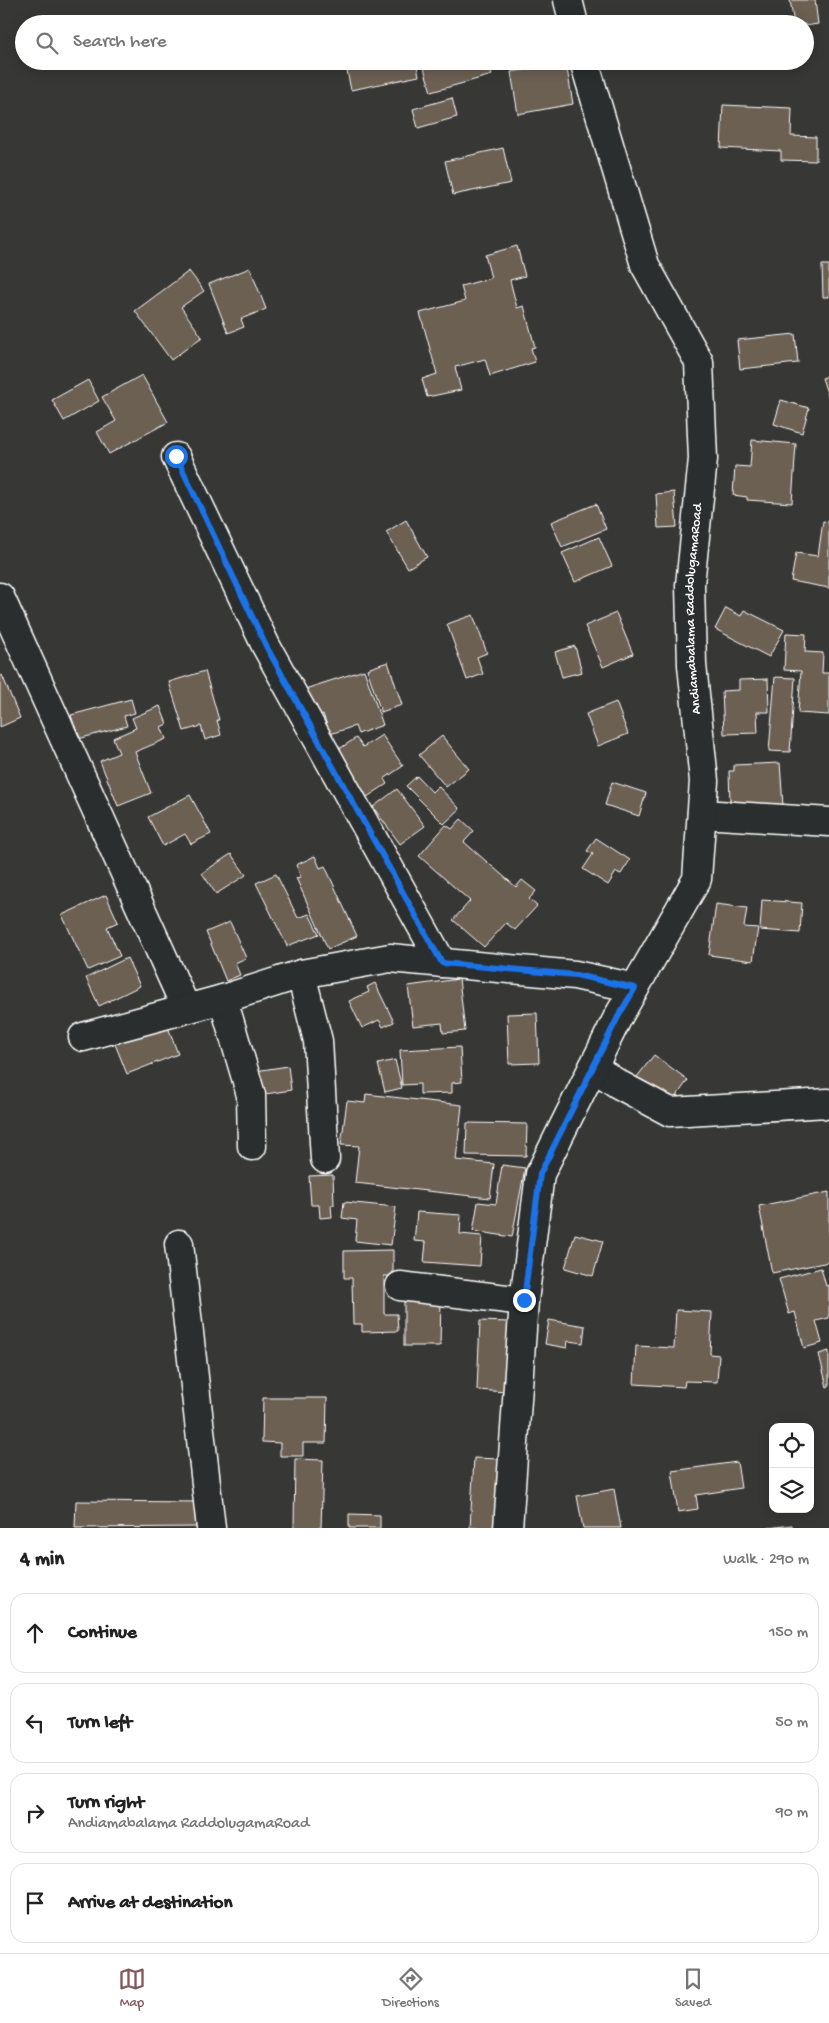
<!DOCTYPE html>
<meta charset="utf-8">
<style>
:root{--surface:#fff;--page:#f2f2f2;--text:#222;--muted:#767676;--line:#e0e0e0;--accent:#85585c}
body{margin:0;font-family:"Gochi Hand",sans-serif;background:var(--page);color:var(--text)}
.controls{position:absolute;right:15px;bottom:15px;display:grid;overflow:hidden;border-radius:10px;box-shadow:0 2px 12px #0003}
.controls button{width:45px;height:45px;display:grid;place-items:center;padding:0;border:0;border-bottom:1px solid var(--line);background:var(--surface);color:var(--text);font:25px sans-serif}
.stop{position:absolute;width:15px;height:15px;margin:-11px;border:4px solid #1a73e8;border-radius:50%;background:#fff}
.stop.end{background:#1a73e8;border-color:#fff;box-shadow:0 1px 5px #0008}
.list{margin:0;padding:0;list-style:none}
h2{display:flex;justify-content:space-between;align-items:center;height:65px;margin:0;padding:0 20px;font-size:21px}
h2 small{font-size:16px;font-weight:400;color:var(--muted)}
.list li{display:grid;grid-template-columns:32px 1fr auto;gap:15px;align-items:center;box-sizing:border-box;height:80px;margin:0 10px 10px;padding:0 10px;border:1px solid var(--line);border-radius:15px}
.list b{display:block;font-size:19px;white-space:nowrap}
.list p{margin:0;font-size:16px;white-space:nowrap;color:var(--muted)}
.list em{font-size:16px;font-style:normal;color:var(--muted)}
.icon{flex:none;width:28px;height:28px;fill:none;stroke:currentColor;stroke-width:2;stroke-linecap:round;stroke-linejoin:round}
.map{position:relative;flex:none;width:829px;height:1528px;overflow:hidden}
.search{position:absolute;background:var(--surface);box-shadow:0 2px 12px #0003;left:15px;right:15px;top:15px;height:55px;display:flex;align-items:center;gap:12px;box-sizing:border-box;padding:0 18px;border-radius:28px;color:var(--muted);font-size:19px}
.sheet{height:425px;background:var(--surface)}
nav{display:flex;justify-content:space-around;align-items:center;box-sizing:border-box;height:70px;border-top:1px solid var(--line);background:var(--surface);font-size:14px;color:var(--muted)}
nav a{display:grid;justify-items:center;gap:2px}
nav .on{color:var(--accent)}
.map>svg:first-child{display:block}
</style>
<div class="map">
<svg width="829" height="1528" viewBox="0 0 829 1528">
<rect width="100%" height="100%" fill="#373735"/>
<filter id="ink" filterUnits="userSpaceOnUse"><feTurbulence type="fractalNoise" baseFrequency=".02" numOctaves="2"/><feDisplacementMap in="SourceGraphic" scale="10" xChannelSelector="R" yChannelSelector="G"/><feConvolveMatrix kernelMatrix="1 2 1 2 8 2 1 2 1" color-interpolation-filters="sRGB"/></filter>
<g filter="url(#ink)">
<path fill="#6c6053" stroke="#fff" d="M790,0H815L818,24L805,26V24H794Z
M335,17L336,24H294Z
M345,61H416L419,76L351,90Z
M422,61H488L492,75L431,92Z
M566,63L573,104L518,114L511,72Z
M452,98L457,117L418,128L413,109Z
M723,105L792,108L791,136L816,137V161L781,160V151L721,148Z
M503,148L511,183L453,195L445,161Z
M517,246L525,276L510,280L517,308L524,306L535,347L531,348L535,362L490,376L485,359L455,367L461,390L427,397L422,379L437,374L420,313L465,301L461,286L491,278L485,255Z
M822,265H829V297H823Z
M250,268L266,309L241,319L244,327L228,333L209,284Z
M189,271L204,291L181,307L202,337L171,360L135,311Z
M795,334L798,363L740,369L737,340Z
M142,375L168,422L109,454L97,432L116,421L102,397Z
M829,376V399L822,378Z
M88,380L99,401L64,421L52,400Z
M781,400L809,408L802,433L774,424Z
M752,440L796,444L792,503L747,500V497L733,495L735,466L750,467Z
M674,492L677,527L658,528L656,494Z
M596,504L606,529L562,547L551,522Z
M406,520L427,557L408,568L386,532Z
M823,521L829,522V588L791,581L796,553L818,556Z
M599,537L612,566L575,582L562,553Z
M726,608L741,616L744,610L784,630L769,657L715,629Z
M616,613L633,654L603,667L585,626Z
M473,615L487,653L477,657L483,674L467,680L447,624Z
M786,633L806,634L805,652L823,653L822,673H829V715L798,713L801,671L784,670Z
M575,646L582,672L562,677L555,652Z
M388,662L402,705L381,712L367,669Z
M364,670L383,725L358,734L355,726L330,734L323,714L314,717L305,689Z
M205,671L219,720H217L221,735L205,740L201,726L184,731L169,682Z
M2,675L20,718L0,727V676Z
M775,677L795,678L790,752L769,751Z
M768,679L769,712H757L758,733L724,734L722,691L739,690V680Z
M131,699L135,713L124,716L127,726L78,739L71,715Z
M616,702L628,734L598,746L586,714Z
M160,706L167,724L161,727L166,739L135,752L151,793L118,806L100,761L119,753L113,738L136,728L132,718Z
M382,735L403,766L384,779L387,784L367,797L336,751L356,738L363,747Z
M442,736L469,769L446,787L419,755Z
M780,763L783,806L736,809V801L730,802L729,771H734V765Z
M417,776L432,792L438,786L460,809L444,824L406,786Z
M612,782L646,793L639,816L605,805Z
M397,789L425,826L400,844L373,807Z
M190,795L211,834L191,844L185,834L163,846L148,817Z
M461,819L474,831L464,842L516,887L522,880L536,891L529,899L537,906L515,930L506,923L484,947L453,920L470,901L419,856L446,825L452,829Z
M596,838L630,860L621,874L616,872L608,885L583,869L593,854L587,851Z
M231,854L246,875L216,894L202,873Z
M315,856L320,868L325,866L357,936L328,949L296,878L301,877L296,865Z
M276,874L298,918L309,914L319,934L287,946L256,883Z
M106,895L118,922L107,927L120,956L88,970L62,915Z
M762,900L802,903L800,933L760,930Z
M716,904L747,908L744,927L758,928L753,961L709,955Z
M230,922L246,958L235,963L240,975L226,981L206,932Z
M127,958L140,986L99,1006L86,978Z
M459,979L465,1031L443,1033L442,1023L413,1026L408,986Z
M375,983L394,1022L383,1027L379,1020L362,1028L349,1001L369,992L367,987Z
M537,1013L539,1063L509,1064L507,1014Z
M165,1019L178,1054L127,1074L113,1039Z
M460,1047L462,1082L452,1083V1093L420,1094V1084L402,1085L400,1050Z
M654,1055L688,1080L668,1108L633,1082Z
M395,1060L402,1088L385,1092L378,1064Z
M288,1066L291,1090L253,1096L249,1072Z
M366,1094L462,1105L456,1160L494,1164L490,1198L355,1183L359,1146L341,1145L347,1101L365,1103Z
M467,1123L527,1124L526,1156L466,1155Z
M502,1165L525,1168L512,1237L473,1231L478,1202L496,1204Z
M333,1175L334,1205H331L332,1217L320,1218L319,1205H311L309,1176Z
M829,1192V1262L772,1273L759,1206Z
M344,1202L396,1207L391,1245L355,1241L357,1220L342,1218Z
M417,1212L461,1215L460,1234L482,1236L480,1266L424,1262L426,1242L414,1241Z
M575,1234L603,1241L593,1276L565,1268Z
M393,1250V1276H384V1314H397L398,1331L362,1332V1324H353L352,1278H344V1251Z
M821,1268L826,1286L829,1285V1318L816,1321L822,1343L804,1348L795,1312L789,1314L779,1279Z
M404,1297H441L440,1346H404Z
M676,1310L712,1312L710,1354L719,1355L717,1382L685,1381L684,1387L634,1384L636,1346L674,1348Z
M549,1320L585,1326L583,1343L568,1341L567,1348L545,1344Z
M480,1321L509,1322L506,1392L477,1390Z
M829,1351V1386L827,1387L819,1354Z
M263,1398H327L326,1443H303V1456H280V1443L262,1442Z
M474,1458L500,1459L504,1528H470Z
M295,1459L323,1460L321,1528H294Z
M737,1462L741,1488L696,1495L698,1509L678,1512L672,1471Z
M614,1489L621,1528H583L577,1496Z
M76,1501L199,1502V1527L75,1528Z
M349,1514L380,1515V1528H349Z
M792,1525V1528H768Z"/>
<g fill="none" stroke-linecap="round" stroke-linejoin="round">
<defs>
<g id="minor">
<path d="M568,0L574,24"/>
<path d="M176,457L266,646L442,963"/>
<path d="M0,597L186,1008"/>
<path d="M702,814L829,822"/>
<path d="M301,974L318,1041L325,1159"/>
<path d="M223,999L251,1095L252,1146"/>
<path d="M83,1037L223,999L301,974L390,958L575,975L635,988"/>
<path d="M593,1067L618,1084L670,1112L828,1103L829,1105"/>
<path d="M179,1244L211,1528"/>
<path d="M400,1286L524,1301"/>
<path id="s1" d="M508,1528L524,1301L540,1174L618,1017L697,879L704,781L692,665L690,585L703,459L699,362L645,265L584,61"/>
</g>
</defs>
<use href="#minor" stroke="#fff" stroke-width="31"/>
<use href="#minor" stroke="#2a2d2e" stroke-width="28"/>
</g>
</g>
<g fill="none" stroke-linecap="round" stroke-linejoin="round" filter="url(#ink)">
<path stroke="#1a73e8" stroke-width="6" d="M176,456L266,646L442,963L576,975L635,988L618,1017L540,1174L524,1300"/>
</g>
<g text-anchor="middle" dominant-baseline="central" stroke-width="5" stroke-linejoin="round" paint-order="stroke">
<g font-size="14" fill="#fff" stroke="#2a2d2e">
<text stroke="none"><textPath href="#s1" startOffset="961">Andiamabalama RaddolugamaRoad</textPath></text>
</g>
</g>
</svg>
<div class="controls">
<button><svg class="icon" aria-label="locate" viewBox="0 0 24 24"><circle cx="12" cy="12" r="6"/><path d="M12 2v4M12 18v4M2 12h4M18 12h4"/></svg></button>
<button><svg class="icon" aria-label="layers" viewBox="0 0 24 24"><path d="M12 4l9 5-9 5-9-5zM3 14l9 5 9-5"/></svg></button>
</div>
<div class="stop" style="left:176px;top:456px"></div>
<div class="stop end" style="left:524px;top:1300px"></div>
<div class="search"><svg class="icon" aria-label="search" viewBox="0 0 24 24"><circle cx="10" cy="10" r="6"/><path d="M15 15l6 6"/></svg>Search here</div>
</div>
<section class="sheet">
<h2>4 min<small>Walk · 290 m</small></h2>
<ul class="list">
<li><svg class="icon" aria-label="ahead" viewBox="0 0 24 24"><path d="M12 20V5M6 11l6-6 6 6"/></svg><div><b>Continue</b></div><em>150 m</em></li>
<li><svg class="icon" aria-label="left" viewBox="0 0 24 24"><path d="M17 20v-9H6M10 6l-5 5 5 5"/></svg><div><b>Turn left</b></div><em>50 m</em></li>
<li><svg class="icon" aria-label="right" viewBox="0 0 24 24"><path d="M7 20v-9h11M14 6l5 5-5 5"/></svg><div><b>Turn right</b><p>Andiamabalama RaddolugamaRoad</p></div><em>90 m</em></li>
<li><svg class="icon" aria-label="arrive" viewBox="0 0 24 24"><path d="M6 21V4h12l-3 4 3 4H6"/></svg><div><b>Arrive at destination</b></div></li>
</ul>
</section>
<nav>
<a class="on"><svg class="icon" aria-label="map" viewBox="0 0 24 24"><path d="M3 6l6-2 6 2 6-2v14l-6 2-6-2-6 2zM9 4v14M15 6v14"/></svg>Map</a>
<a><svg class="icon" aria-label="directions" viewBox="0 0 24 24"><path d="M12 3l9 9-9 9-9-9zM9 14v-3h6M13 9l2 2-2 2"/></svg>Directions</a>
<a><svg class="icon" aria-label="saved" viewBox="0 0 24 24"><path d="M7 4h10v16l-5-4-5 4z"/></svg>Saved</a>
</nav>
